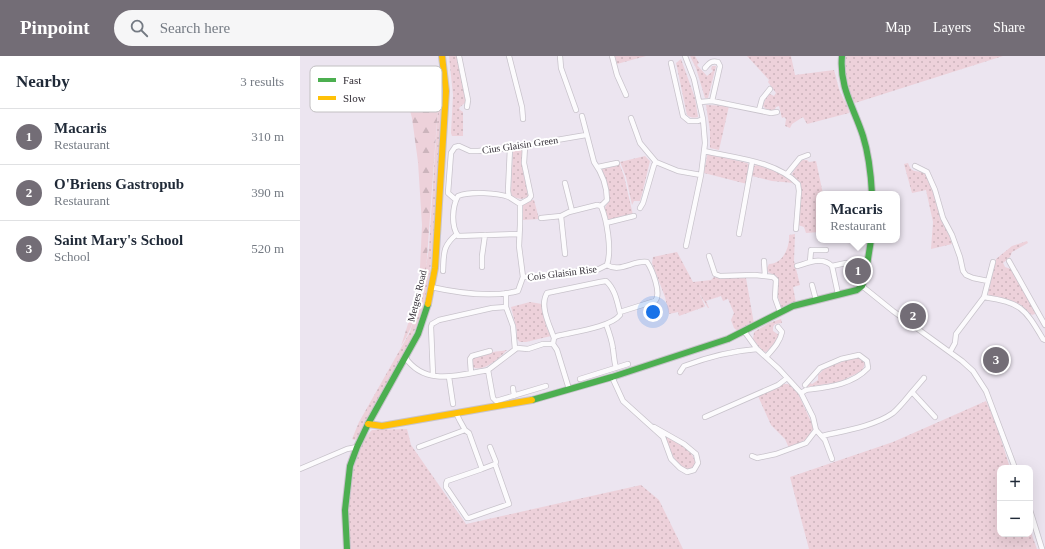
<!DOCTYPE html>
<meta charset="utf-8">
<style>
:root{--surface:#fff;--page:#f6f6f7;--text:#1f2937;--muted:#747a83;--line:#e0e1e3;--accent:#736d76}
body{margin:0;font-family:"Times New Roman",serif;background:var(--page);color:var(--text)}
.controls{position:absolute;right:12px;bottom:12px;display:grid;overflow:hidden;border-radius:8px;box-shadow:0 4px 16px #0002}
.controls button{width:36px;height:36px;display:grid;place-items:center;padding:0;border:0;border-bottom:1px solid var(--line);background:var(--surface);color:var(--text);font:20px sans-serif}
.you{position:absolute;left:353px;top:256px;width:14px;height:14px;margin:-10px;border:3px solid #fff;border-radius:50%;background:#1a73e8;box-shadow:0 0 0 6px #1a73e833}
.badge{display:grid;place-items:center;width:26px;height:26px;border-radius:50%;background:var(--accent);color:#fff;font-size:13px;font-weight:700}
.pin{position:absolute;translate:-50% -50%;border:2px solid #fff;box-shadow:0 1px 4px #0006}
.popup{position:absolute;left:516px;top:135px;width:84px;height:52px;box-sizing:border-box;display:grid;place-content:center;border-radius:8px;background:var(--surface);filter:drop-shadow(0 1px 3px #0005);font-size:13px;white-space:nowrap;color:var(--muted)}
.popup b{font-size:15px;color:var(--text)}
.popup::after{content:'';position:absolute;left:50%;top:100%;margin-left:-8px;border:8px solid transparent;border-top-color:var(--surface)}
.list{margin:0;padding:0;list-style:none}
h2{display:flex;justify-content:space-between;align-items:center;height:52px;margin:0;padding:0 16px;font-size:17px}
h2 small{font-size:13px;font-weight:400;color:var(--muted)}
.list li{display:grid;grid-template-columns:26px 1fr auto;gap:12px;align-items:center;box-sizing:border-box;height:56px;padding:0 16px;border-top:1px solid var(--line)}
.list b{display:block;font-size:15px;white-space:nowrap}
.list p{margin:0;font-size:13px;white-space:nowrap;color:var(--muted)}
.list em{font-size:13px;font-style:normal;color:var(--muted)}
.icon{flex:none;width:22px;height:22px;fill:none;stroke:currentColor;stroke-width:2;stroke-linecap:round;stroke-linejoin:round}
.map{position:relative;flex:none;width:745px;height:493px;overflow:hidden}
header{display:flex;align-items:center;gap:24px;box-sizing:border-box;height:56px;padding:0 20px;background:var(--accent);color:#fff}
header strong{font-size:19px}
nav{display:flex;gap:22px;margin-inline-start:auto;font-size:14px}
.search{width:280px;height:36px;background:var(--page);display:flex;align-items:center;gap:10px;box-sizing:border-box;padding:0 14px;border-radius:22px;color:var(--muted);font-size:15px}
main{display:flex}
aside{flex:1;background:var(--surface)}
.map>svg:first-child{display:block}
</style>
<header>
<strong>Pinpoint</strong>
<div class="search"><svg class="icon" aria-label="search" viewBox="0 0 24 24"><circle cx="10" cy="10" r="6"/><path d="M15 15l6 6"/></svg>Search here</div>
<nav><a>Map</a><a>Layers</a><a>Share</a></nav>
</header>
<main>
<aside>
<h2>Nearby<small>3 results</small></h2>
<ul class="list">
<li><span class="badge">1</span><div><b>Macaris</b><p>Restaurant</p></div><em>310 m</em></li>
<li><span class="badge">2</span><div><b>O'Briens Gastropub</b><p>Restaurant</p></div><em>390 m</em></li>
<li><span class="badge">3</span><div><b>Saint Mary's School</b><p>School</p></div><em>520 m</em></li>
</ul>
</aside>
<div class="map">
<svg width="745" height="493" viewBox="0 0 745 493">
<defs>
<pattern id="grass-dots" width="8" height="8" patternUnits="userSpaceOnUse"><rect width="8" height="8" fill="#edd1da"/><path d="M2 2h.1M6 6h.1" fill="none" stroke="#ccb4bc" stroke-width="1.8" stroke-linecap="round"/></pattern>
<pattern id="forest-firs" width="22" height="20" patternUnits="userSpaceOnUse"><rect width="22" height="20" fill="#edd1da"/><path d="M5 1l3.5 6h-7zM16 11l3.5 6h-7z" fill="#ccb4bc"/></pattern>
</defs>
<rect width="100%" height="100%" fill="#ece5f0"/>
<path fill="url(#grass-dots)" d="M149,0H157L165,41L166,46L159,52L160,54L163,56V80H152L151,77L153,39Z
M315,0H346L317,8Z
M390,0H395L399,7L397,9L407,20L413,15L411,13L412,10H416L408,42H405L396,12Z
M447,0H491L495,19L534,14C536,20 537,27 539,33C542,42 548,48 549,57L507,68L503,61L492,68L490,72L485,70L486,63L484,61L482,62L479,50L476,51L474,55L466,53L463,50L466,41L470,38L474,40L476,37L468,26L469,24Z
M546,0H703L555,47C546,33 542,17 546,0Z
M381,3L395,42L398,61C394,62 391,62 387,59L377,11L376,7Z
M128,23C133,25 140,25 142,31C141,70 139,108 136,146C133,188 132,231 116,271C101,310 75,343 58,381L55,384L52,383L59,366L110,276L122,235L129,192L138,51L129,49L122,43L121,32L123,33L124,28H126Z
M406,49L429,50L419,94L410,92V75Z
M221,92H223V115L228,139V141L221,143L212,141L211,136L213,94Z
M408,98L447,107L450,110L447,128L404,117L407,100Z
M345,100L350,105L342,138L340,145H334L332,149L326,121L320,106Z
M503,104H507L509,106L516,105L523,138H519V176L506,177L504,171L498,169L500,128L492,118L500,105Z
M319,107L324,120L333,159L310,164L307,163C301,146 309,153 309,141L302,113Z
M608,107C613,122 622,110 627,120C634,133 635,148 641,162C644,171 650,179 652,188L631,193L633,166L626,134L612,137L604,108Z
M457,109L481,117L494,127L472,125L452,120L454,110Z
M231,144H234L239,163L223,164V149Z
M495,178L494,205L500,229L493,231L496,247L482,253L478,241V223L476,220L468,216L467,212L469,208C483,208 490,191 489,179Z
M727,185L728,187L712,196L710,201L703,207L705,211L711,213L735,256V258L732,259L721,249L712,245L690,240L688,238L696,203L712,190Z
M377,196L393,226L411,224L414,221L418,222H446L454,268L439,276L434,272L431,264L434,257L428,243L423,245L421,240L406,245L409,252H408L399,237L405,250L404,251L379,260L378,256L369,258L365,241L352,207L353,201Z
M230,246L242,248L246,270L251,280L226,286H220L216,282L217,275L211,251Z
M481,263L482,267L475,268L473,271V275L479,279C477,285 471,292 466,296L462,295L453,283L454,276L469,267Z
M207,294C199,302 184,317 172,311V303C178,296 198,296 207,294Z
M556,301L563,304L565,308L562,315L539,326L507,331L506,330L509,326L512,328L518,324V319L525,312Z
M484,328H488L497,335L513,370C514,383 498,387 489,392L485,383L471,369L458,340Z
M686,345L695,364L710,412H700V478H730V474L737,493H509L490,421L593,386Z
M107,373L111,389L166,468L341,429L359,444L383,493H50C47,461 47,397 72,374Z
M365,380C378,387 392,392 396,408L394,412L387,414C374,408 370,393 365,380Z"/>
<path fill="url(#forest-firs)" d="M102,25L121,32L122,43L129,49L138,51L126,215C121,241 116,267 101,290L119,233L122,169L118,106L112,62Z"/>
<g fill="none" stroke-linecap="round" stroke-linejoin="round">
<defs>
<path id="street" d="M159,0L168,44L167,51
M209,0L222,51L223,63
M260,0L261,12L276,54
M312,0L317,19L326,39
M385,0L394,23L403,63
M405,12C409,7 412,4 418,6L420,10L412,45
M400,46L412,45L471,57L477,56
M459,54L462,43L470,33
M331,62L340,87L356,106L378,115L401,119L405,87L403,63L398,65H389L383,60L371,7
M404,95C435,102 476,105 498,128L499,135L496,173
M615,110L627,116L635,134L643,162L652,179L660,201L663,215L666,219L673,222L688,225
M298,111L317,107
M487,118L500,102L508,99
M265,127L272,155
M209,141C197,137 171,135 158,140C152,151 151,170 158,180L219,178
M156,144L148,137L151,97L155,91L159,90L170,95H178L210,92L286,79
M220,148L229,143L231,140L224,107L225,90
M340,152L343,147L354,109L356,106
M261,160L265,198
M241,162L261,160L269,156L297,149L301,150
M306,167L334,160
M439,178L452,106
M386,190L401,119
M409,200L415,218L420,220L455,219L473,221L476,224L475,242L480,256
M464,205L465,220
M709,205L745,269
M510,206L511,194H526
M307,209C320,217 333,204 347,206C352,213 362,238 355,245L320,256
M497,210C508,207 522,200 532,210L538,238
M532,210L546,207
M182,211V200L185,179
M143,215C144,198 142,190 157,178
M223,221L250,220L282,214H297L307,209C312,194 307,164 301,150L307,144C307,131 302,117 294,106L282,60
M512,229L516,244
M562,230L593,255L662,305L673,315L686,335L715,412
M131,231C158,237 191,242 218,235L223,221L219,190L220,169V148L209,141L208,135L210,92
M206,237V251L213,270L215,293
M684,241C721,247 724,251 743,283L745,284
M306,268C309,276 312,284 313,293C314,300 314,305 316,312
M444,275L457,293L479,313L501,337L513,361L516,374L525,384L532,403
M253,288L254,282L257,280C273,276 311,271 320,259V257C317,245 315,233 306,225L300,226L247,237C239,250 250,270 254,282
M650,296L655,287L656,278L684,241L693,206
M105,301C125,331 159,319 188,314
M466,301C473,293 480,286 482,276L478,271
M380,316L384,310C408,301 431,295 457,293
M171,317L170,303L172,300L190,295
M133,319L131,271L132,268L139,264L192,252L206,251
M149,321L153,348
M312,321L323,345L363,381L371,403L380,412L387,416L394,414L398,407L396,398L384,388L354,371
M280,323L328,308
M246,330L196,345L193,342L188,314L217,292L228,293L243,288H253L257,294L269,333
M213,332L214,340
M612,336L624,322
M501,337L506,334C528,331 552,329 568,312L567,305L559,299L541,303L520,312L505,329
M405,361L478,329L487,322
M165,374L169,377L182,413L147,425L146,428V431L167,462H169L209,448L195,408L182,413
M522,380C543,375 575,370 593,357C600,351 606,343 612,336L635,361
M119,391L165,374L160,365L156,357
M190,391L196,406L195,408
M452,400L457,402L476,398L506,387L516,374
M0,413L47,393L57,391
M730,454L742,493"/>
<path id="fast" d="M542,0C539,31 554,52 563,80C569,99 571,119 572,138
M232,344L312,321L428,283L493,250L557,234L562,230L565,222L571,184
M47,493L45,454L50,410L57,391L68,368L118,278L128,248"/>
<path id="slow" d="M128,248L135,212L146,35L142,0
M68,368L82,370L232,344"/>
</defs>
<use href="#street" stroke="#c8c3cb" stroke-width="6"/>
<use href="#fast" stroke="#c8c3cb" stroke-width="8"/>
<use href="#slow" stroke="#c8c3cb" stroke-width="8"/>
<use href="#street" stroke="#fcfbfd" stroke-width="4.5"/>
<use href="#fast" stroke="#4caf50" stroke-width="6"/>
<use href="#slow" stroke="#ffc107" stroke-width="6"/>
</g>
<g text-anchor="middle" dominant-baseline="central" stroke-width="4" stroke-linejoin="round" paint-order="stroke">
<g font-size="10" fill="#322d35" stroke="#fff">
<text transform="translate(220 89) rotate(-8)">Cius Glaisin Green</text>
<text transform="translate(262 217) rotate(-7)">Cois Glaisin Rise</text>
<text transform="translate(117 240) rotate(-76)">Metges Road</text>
</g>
</g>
<rect x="10" y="10" width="132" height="46" rx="6" fill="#fff" stroke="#c2c0c2" stroke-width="1"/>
<rect x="18" y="22" width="18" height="4" fill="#4caf50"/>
<rect x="18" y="40" width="18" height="4" fill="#ffc107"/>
<g font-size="11" fill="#322d35">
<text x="43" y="28">Fast</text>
<text x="43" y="46">Slow</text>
</g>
</svg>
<div class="controls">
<button>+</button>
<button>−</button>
</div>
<div class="you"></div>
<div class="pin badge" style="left:558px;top:215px">1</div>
<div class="popup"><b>Macaris</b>Restaurant</div>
<div class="pin badge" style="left:613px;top:260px">2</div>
<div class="pin badge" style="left:696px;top:304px">3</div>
</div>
</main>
